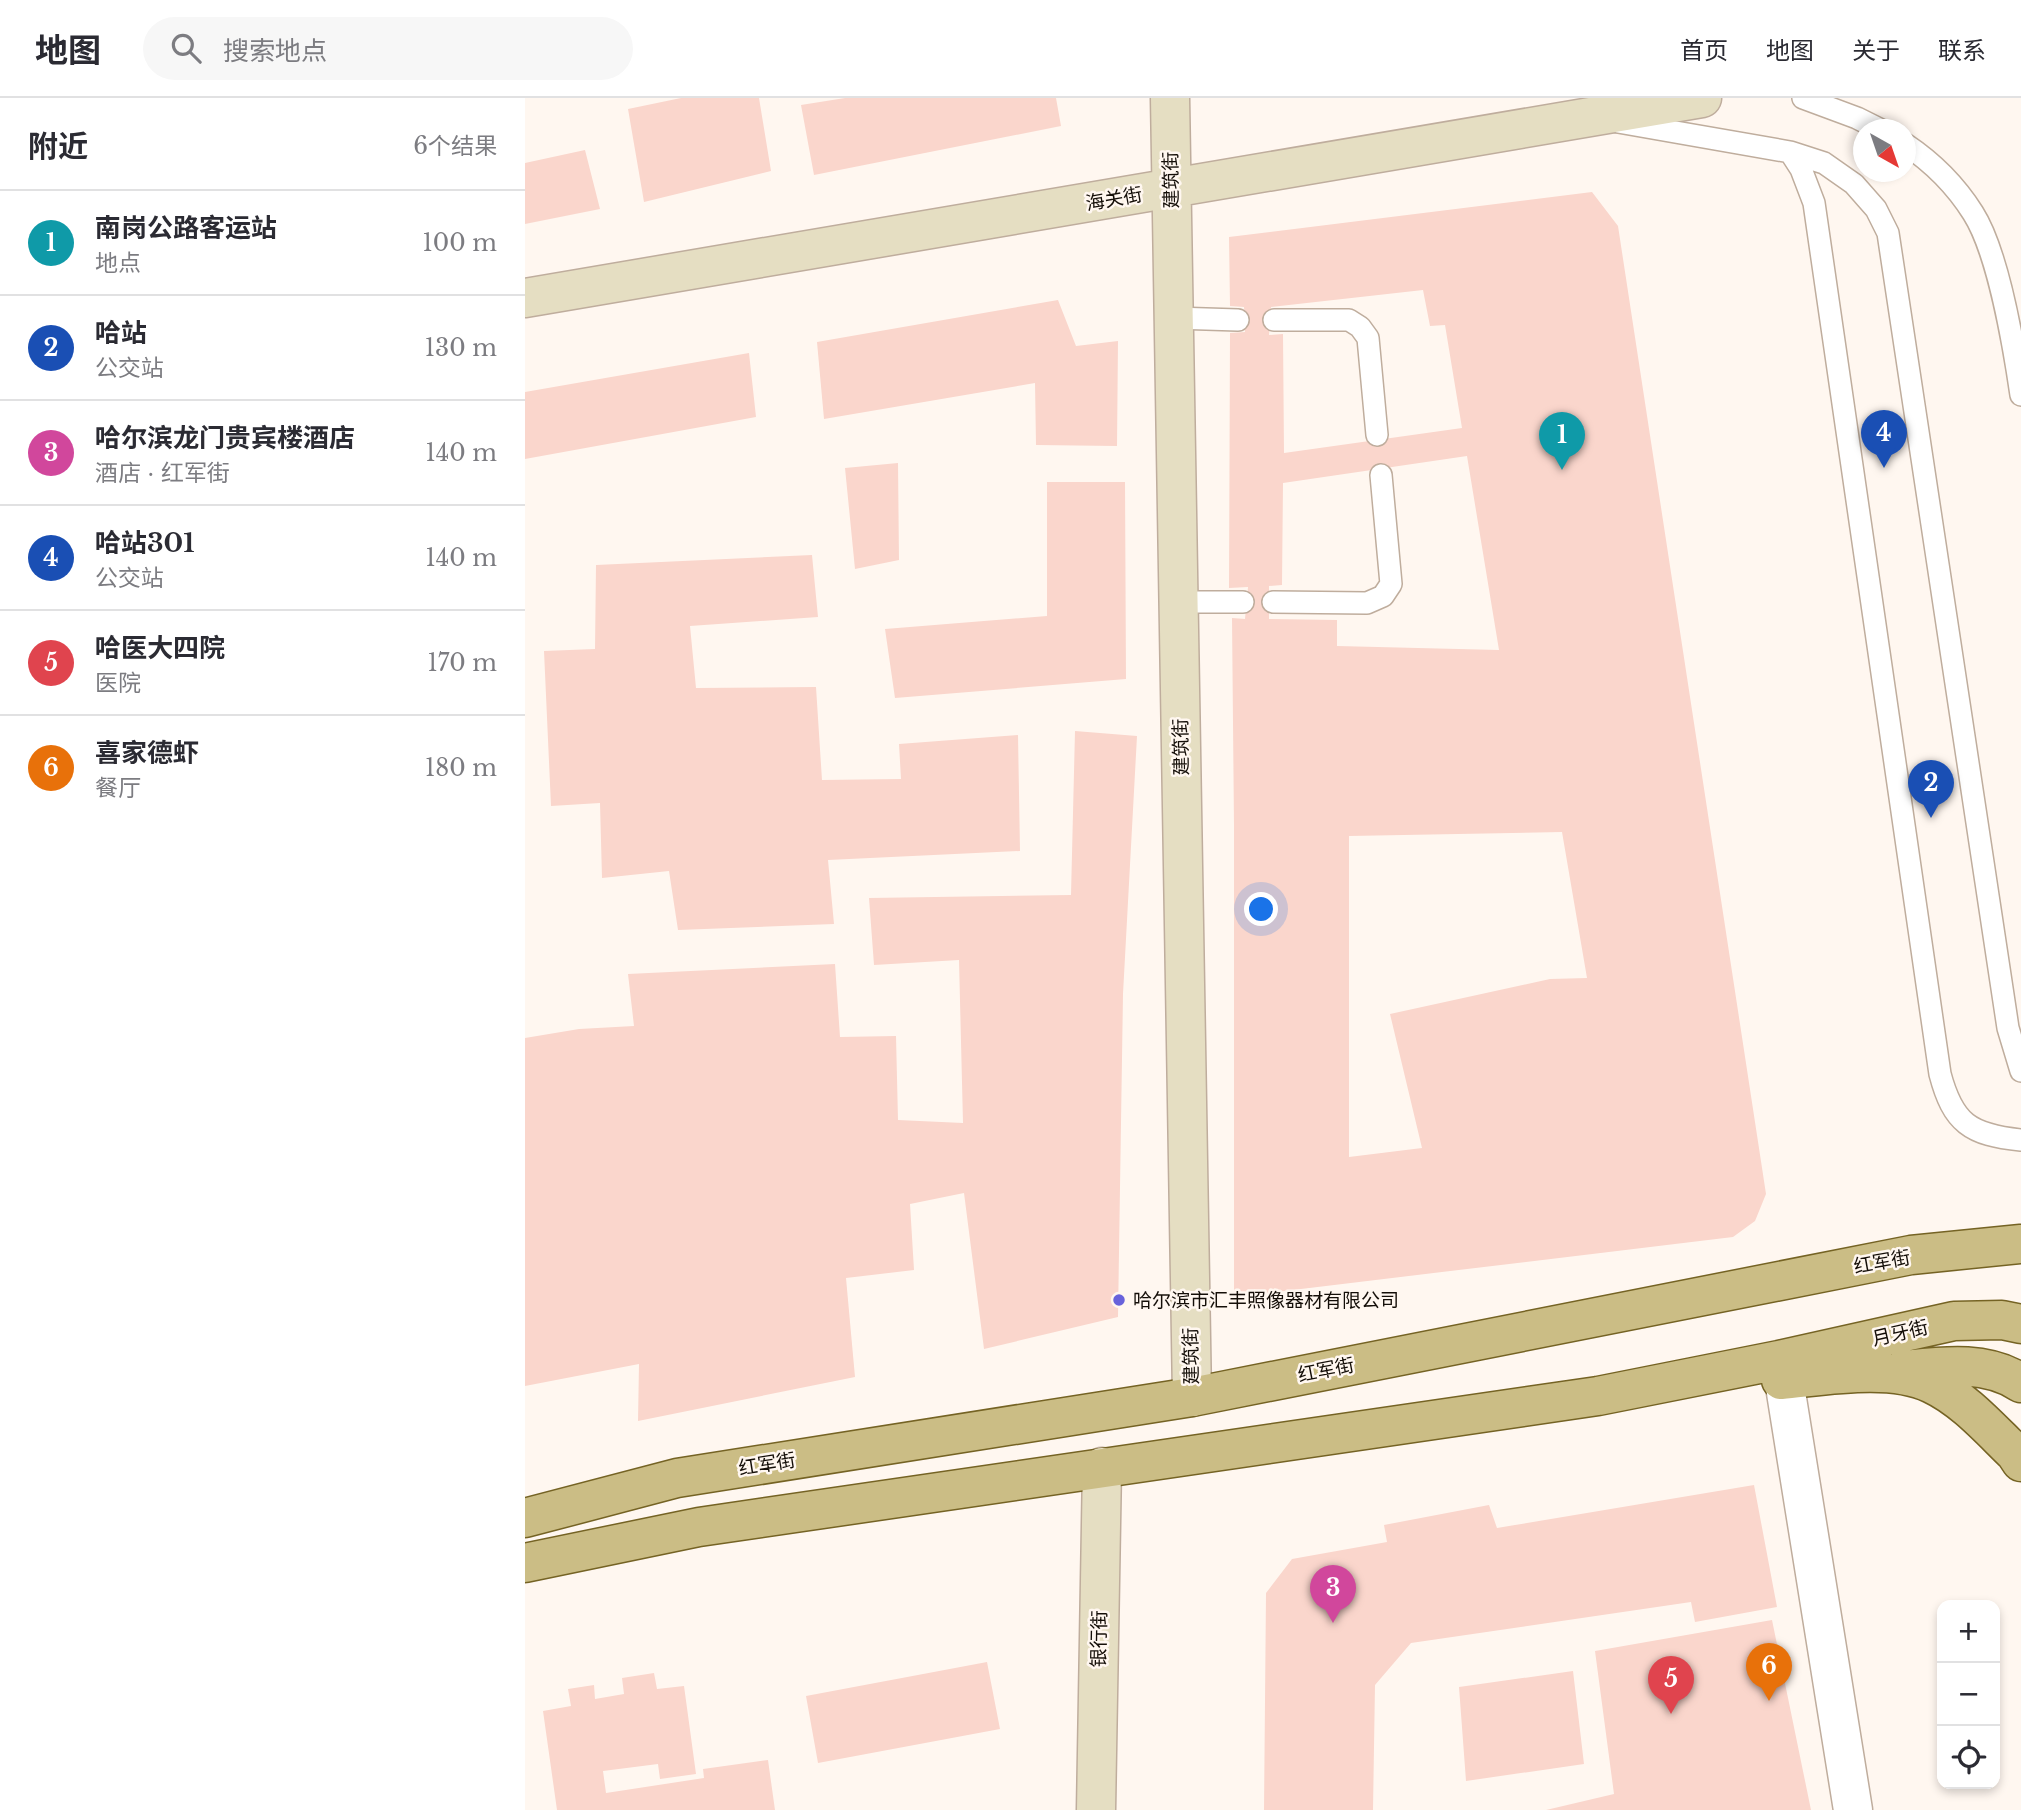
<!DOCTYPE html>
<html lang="zh">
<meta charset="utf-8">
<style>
:root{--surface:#fff;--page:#f7f7f7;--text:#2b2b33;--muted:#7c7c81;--line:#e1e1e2;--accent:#6862db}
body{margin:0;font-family:"Libre Baskerville","Noto Sans SC",serif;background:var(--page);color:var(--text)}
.controls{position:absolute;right:21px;bottom:21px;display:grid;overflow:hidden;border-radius:14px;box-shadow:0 4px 10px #0003}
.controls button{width:63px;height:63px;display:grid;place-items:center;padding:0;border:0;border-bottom:2px solid var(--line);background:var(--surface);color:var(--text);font:35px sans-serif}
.compass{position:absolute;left:1328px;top:21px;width:63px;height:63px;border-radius:50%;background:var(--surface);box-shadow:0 4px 10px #0003;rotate:140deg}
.you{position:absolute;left:737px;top:812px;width:24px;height:24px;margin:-18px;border:5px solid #fff;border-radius:50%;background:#1a73e8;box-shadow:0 0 0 10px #1a73e833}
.badge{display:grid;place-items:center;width:46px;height:46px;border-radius:50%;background:var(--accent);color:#fff;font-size:23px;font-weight:700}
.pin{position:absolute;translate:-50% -58px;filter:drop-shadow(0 2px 4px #0008)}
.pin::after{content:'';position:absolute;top:37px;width:24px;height:21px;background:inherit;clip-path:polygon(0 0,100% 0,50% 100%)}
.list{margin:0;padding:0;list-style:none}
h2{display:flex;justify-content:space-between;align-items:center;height:91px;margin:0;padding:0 28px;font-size:30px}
h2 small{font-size:23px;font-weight:400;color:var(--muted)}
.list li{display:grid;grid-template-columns:46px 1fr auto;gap:21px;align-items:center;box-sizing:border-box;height:105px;padding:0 28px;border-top:2px solid var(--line)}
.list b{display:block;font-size:26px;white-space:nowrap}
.list p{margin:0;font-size:23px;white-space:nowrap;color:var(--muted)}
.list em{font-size:23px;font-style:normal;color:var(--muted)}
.icon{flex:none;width:38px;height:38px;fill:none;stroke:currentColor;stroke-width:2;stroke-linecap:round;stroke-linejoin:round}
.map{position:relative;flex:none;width:1496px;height:1712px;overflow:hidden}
header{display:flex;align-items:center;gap:42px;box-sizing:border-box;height:98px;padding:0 35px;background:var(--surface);border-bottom:2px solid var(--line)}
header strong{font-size:33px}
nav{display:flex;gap:38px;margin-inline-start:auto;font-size:24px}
.search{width:490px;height:63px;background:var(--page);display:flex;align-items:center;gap:18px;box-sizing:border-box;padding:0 24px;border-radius:38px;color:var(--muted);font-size:26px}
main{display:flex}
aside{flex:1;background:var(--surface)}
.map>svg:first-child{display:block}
</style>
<header>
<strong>地图</strong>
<div class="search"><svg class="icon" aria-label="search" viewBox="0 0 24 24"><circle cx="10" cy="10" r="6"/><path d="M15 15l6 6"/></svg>搜索地点</div>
<nav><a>首页</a><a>地图</a><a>关于</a><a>联系</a></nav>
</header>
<main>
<aside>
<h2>附近<small>6个结果</small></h2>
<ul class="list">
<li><span class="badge" style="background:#0f9aa8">1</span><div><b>南岗公路客运站</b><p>地点</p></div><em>100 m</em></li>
<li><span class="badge" style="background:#1a4fb4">2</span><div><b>哈站</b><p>公交站</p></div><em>130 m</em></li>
<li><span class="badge" style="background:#d1479c">3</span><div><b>哈尔滨龙门贵宾楼酒店</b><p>酒店 · 红军街</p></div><em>140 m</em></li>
<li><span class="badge" style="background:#1a4fb4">4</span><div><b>哈站301</b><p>公交站</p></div><em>140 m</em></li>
<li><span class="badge" style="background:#e0444e">5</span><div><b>哈医大四院</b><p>医院</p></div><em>170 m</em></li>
<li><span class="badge" style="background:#e8710a">6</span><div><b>喜家德虾</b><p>餐厅</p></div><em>180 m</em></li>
</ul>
</aside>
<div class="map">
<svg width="1496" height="1712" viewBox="0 0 1496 1712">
<rect width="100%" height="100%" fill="#fff7f0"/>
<path fill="#fad6cc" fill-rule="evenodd" d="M156,0H234L246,73L119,104L103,11Z
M320,0H531L536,28L289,77L276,7Z
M60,52L75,111L0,126V65Z
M1067,94L1093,128L1241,1096L1230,1123L1208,1139L709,1199V728L707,520L720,521L723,489L704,490L705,235L720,234L719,209L705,208L704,139ZM898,192L905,228L920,227L937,330L759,355L758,236L744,237L746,209ZM942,358L974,552L812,548V522L744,521V488L757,487L758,385ZM1037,734L1062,880L1025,881L865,916L897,1050L824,1059V738Z
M533,202L551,248L593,243L592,348L511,347L510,285L299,321L292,244Z
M224,255L231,319L0,361V294Z
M373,365L374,462L330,471L320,370Z
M522,384H600L601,581L370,600L360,531L522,518Z
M287,457L293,519L165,528L171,590L291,589L297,682L376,681L374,646L493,637L495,753L303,762L309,826L153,832L144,773L77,780L75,705L26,708L19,553L70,551L71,467Z
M550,633L612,638L598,896L593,1219L459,1251L439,1095L385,1106L389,1172L321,1180L330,1279L113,1323L114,1266L0,1288V940L54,931L109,928L103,876L310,866L315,939L371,938L373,1022L438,1025L434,862L349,867L344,800L546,797Z
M1229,1387L1252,1509L1170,1524L1166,1504L886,1545L850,1587L848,1712H739L741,1495L767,1461L862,1444L859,1427L964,1407L972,1430Z
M1247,1522L1286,1712H1021L1089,1696L1070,1553Z
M462,1564L475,1631L293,1665L281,1598Z
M1048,1573L1059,1666L941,1683L934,1589Z
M129,1575L132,1591L159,1588L171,1676L135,1681L133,1666L78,1673L81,1695L179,1680L178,1671L243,1662L250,1712H32L18,1613L46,1608L43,1591L69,1587L70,1601L99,1596L97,1580Z"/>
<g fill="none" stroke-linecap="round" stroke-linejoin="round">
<defs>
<path id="lane" d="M1278,0L1332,20L1356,32
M1093,24L1265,54L1299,65L1329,86L1351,111L1363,135L1483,930L1496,973
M1380,46C1407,64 1431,88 1448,115C1473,154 1489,249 1496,297
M1265,54L1276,71L1289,105L1415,976C1428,1025 1445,1037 1496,1042
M649,220L713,222
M749,222H824L835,229L843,240L852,337
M653,504H718
M748,504L842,505L858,498L866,486L856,377"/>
<path id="street" d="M1259,1282L1328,1712"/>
<path id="secondary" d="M645,0L667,1299
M0,200L1177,0
M571,1712L577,1369"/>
<path id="primary" d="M1378,1272C1418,1268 1461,1262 1496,1285
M1256,1282C1300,1278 1366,1266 1407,1286C1439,1301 1465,1331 1490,1355L1496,1364
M0,1420L152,1380L667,1299L1386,1157L1496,1146
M0,1465L174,1429L1073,1298L1254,1262L1429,1223L1477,1222L1496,1226"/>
</defs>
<use href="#lane" stroke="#bfad9d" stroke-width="24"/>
<use href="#street" stroke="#bfad9d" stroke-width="41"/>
<use href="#secondary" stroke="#bfad9d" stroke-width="41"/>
<use href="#primary" stroke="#756324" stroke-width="41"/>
<use href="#lane" stroke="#fff" stroke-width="21"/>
<use href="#street" stroke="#fff" stroke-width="38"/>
<use href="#secondary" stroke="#e5dec2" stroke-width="38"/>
<use href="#primary" stroke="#cbbd85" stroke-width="38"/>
</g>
<circle fill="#6862db" stroke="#fff7f0" stroke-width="2.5" cx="594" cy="1202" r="7"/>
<g text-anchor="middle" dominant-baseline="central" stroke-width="5" stroke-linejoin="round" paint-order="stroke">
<g font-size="19" fill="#140e08" stroke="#fff7f0">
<text transform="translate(646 82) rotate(-91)">建筑街</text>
<text transform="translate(589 101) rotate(-10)">海关街</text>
<text transform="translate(656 649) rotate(-91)">建筑街</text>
<text transform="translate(1357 1164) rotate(-10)">红军街</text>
<text transform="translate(1375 1235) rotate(-13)">月牙街</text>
<text transform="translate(666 1258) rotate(-91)">建筑街</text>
<text transform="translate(801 1272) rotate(-11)">红军街</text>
<text transform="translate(242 1366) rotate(-9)">红军街</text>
<text transform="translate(574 1541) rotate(-89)">银行街</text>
</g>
<g font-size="19" fill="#140e08" stroke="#fff7f0" text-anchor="start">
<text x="608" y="1202">哈尔滨市汇丰照像器材有限公司</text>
</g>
</g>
</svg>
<div class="controls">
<button>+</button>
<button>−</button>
<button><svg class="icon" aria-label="locate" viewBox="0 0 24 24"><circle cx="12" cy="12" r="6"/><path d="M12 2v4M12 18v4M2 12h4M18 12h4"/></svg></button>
</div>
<svg class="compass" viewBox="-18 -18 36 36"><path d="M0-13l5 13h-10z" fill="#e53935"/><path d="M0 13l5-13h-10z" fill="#7c7c81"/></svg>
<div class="you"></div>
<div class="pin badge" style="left:1037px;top:372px;background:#0f9aa8">1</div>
<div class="pin badge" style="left:1406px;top:720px;background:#1a4fb4">2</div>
<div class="pin badge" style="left:808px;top:1525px;background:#d1479c">3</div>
<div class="pin badge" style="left:1359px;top:370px;background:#1a4fb4">4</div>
<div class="pin badge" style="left:1146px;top:1616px;background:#e0444e">5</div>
<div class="pin badge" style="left:1244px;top:1603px;background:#e8710a">6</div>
</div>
</main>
